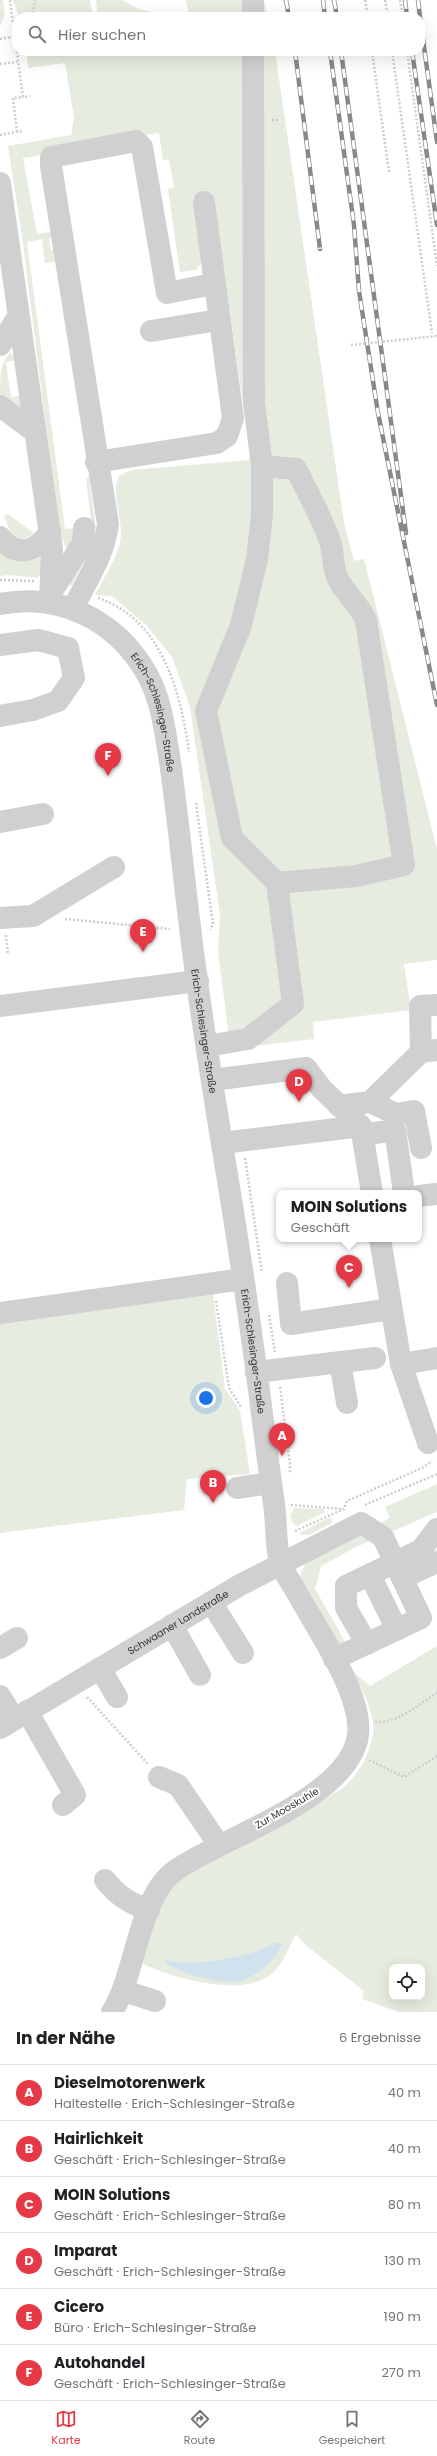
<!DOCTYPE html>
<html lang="de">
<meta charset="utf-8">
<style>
:root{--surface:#fff;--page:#f6f6f6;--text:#202124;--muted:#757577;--line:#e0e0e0;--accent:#e63946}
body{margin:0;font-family:Poppins,sans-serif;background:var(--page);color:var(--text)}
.controls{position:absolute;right:12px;bottom:12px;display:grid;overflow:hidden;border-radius:8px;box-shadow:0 4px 16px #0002}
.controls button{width:36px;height:36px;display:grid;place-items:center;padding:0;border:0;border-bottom:1px solid var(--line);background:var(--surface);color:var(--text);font:20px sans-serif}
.you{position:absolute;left:206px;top:1398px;width:14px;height:14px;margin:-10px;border:3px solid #fff;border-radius:50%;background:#1a73e8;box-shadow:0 0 0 6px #1a73e833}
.badge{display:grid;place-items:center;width:26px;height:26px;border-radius:50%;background:var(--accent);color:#fff;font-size:13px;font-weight:700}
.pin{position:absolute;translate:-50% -33px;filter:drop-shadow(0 1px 2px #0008)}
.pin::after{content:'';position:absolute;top:21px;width:14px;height:12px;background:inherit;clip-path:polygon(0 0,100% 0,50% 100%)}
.popup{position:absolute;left:276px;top:1190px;width:146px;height:52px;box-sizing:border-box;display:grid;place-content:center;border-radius:8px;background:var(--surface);filter:drop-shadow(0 1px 3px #0005);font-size:13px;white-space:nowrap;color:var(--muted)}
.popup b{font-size:15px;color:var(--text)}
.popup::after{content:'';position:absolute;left:50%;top:100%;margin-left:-8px;border:8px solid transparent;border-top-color:var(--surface)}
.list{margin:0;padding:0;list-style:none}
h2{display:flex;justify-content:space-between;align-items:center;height:52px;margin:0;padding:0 16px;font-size:17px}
h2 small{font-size:13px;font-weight:400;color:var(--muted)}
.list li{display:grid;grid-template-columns:26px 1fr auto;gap:12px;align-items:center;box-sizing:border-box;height:56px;padding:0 16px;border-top:1px solid var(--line)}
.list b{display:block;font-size:15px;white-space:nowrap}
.list p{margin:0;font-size:13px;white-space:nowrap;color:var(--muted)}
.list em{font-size:13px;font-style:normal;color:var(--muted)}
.icon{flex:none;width:22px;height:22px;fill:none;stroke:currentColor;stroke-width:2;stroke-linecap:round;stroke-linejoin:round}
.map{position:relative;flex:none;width:437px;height:2012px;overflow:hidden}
.search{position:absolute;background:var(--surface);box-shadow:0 4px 16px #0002;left:12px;right:12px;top:12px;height:44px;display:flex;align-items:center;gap:10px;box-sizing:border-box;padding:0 14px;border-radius:16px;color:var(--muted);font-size:15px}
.sheet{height:388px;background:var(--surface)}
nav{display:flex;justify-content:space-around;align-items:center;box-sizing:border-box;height:56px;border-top:1px solid var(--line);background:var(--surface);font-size:11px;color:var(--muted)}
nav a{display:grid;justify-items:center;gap:2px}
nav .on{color:var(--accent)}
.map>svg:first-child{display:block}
</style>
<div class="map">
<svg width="437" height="2012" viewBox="0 0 437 2012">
<rect width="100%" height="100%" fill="#fff"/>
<path fill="#e6ecdf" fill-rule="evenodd" d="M0,0H3L5,16L0,26Z
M13,0H90L93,17H19Z
M96,0H122L139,9L177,17H98Z
M186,0H264L268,17H189Z
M26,51H275L344,523L354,561L364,559L437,849V960L404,964L411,1010L313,1022L314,1039L245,1047L229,1037L218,952L220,915L190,707L172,657L146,625L112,596L95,595C104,577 121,554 121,533C121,514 111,493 119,476L131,470L249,460L250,454L214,198L193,197L203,261L196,270L180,272L168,189L174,187L169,159L163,160L159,133L43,149V155L23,158L37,234L54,231L55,237L49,238L51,250H57L54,262L45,263L42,239L27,242L65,529L78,528L67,551L59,531L23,243L8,146L71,135L74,118L65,63L28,68Z
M11,353L18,360L6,362L11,397L22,396L23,411L0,394C0,382 0,359 11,353Z
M89,477L96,529L93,545L72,585L68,586L92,531L86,478Z
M8,514L32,532L34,534L20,540L13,537L4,517Z
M0,549L44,552V567L38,578L9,575L0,576Z
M213,1294L225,1389L240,1411L250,1474L187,1479L184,1510L0,1533V1320Z
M437,1484V1512L356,1547L321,1566L315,1589L351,1652L349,1664L300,1576L307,1560L390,1518L385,1507Z
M294,1508L323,1509L325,1512L297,1526L292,1522L290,1516Z
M332,1518V1523L309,1535L298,1534L326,1519Z
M437,1646V2012H399L362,1999L364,1991L303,1943L296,1934C288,1947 282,1969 267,1977C236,1996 174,1978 143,1964C153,1921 152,1906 185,1875L324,1799C331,1795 339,1791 345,1786C361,1772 375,1745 373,1723C371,1705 361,1688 353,1672L370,1686ZM392,1967H422V1997H392Z"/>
<path fill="#cfe2ee" d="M275,1943H282C277,1960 257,1976 240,1981C222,1985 180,1973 165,1963L166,1960C189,1968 256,1956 275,1943Z"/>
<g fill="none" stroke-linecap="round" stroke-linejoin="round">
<path stroke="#cdcdcd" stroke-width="2.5" stroke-dasharray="2 2" stroke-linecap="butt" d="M10,0L23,97L30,96
M365,0L368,17
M385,0L388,17
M400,0L403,17
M32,17L35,0
M0,39L17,36
M372,51L389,172
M392,51L432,333
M407,51L437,266
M0,64L17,62
M272,120H280
M17,132L13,98L23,97
M0,135L22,131
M351,345L437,336
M0,580L34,581
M98,598C162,619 181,693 189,752
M196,803L213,924L210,930
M65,919L170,929
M6,935L8,955
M245,1158L262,1273
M216,1301L229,1388L241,1407
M269,1315L275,1352
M280,1387L290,1464V1473
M291,1505L342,1509
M365,1505L437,1474
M295,1531L344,1509L347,1501L424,1467L432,1461
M87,1697L148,1764
M375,1722C397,1724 419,1704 437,1693
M369,1760L404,1777L437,1756"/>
<g stroke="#d0d0d0" stroke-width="22">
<path d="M253,0V17"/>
<path d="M253,51L254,402L262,466V515L257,559L241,625L206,711L232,838L277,883L356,876L404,865L366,620C359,605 346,594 338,579C332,567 334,554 330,541C321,516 308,493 296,469L262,466"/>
<path d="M0,183L52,549L50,603"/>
<path d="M151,331L218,320"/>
<path d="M0,345L18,317"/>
<path d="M0,406L35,432"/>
<path d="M96,462L217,443L227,436L233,418L204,202"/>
<path d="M0,537C17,559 36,551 50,532"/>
<path d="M52,591L83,543L84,528"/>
<path id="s1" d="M0,604C61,592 117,621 147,674C162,701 165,732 170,762C178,817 183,872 190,927C206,1065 234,1202 252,1339C260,1394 266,1449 274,1504C277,1523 275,1544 280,1562C283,1572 291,1582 296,1591C316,1628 363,1694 358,1735C350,1798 223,1837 176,1870C138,1896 137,1972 112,2012"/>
<path d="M73,609C86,581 104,556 108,524L51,166V157L136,141L142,147L167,293L213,284"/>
<path d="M0,645L38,640L68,648L74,678L58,701L33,710L0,716"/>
<path d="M0,822L43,814"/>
<path d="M0,918L33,916L114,867"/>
<path d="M0,1006L198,981"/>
<path d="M207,1046L248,1039L293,1004L277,883"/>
<path d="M421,1052L420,1006L437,1005"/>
<path d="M212,1080L306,1068L322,1089L361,1126L372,1193"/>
<path d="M370,1102L396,1114L414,1111L421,1148"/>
<path d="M339,1106L370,1102L421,1052L437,1050"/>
<path d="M362,1135L395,1130L404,1193"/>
<path d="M222,1143L361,1126"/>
<path d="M419,1196L435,1194"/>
<path d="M380,1239L401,1364L428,1443"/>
<path d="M287,1283L291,1324L391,1309"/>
<path d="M0,1313L243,1279"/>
<path d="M340,1362L347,1403"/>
<path d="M401,1364L437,1358"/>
<path d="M256,1372L375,1358"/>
<path d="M237,1488L271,1483"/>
<path d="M370,1575L397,1630"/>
<path d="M402,1578L437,1562"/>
<path d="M211,1602L243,1653"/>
<path d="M172,1625L200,1675"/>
<path d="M367,1644L346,1608V1586L421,1550L437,1529"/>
<path d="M0,1648L17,1638"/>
<path d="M100,1668L117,1697"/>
<path d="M0,1696L14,1719"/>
<path d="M27,1711L75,1795L63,1805"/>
<path id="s2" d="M0,1728L240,1585L361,1523L383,1537L421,1618L334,1659"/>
<path d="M159,1777L178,1785L219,1845"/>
<path d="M105,1880C118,1896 129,1903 149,1910"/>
<path d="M124,1991L155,2001"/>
</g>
<defs>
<path id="rail" d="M286,0L289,17
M323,0L325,17
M334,0L337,17
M405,0L407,17
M418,0L420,17
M420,17L437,142
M295,51L320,249
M330,51L354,225L359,291L378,413L437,705
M341,51L406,533
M412,51L437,225"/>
</defs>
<use href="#rail" stroke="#888" stroke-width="4.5"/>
<use href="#rail" stroke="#fff" stroke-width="3" stroke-dasharray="9" stroke-linecap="butt"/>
</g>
<g text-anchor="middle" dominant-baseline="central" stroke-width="4" stroke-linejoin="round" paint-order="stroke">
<g font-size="10" fill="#333" stroke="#fff">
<text stroke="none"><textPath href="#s1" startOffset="213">Erich-Schlesinger-Straße</textPath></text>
<text stroke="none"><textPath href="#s1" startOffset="537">Erich-Schlesinger-Straße</textPath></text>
<text stroke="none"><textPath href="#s1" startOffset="861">Erich-Schlesinger-Straße</textPath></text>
<text stroke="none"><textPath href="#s2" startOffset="207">Schwaaner Landstraße</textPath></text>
<text transform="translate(287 1808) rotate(-30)">Zur Mooskuhle</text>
</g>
</g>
</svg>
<div class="controls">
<button><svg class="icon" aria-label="locate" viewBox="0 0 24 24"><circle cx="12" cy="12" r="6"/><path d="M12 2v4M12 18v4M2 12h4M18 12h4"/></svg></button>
</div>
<div class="you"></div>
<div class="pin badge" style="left:282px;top:1456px">A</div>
<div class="pin badge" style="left:213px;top:1503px">B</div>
<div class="pin badge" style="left:349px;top:1288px">C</div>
<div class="popup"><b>MOIN Solutions</b>Geschäft</div>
<div class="pin badge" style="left:299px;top:1102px">D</div>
<div class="pin badge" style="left:143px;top:952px">E</div>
<div class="pin badge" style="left:108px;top:776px">F</div>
<div class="search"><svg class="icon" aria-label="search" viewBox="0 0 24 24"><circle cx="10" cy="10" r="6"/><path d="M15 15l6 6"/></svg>Hier suchen</div>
</div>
<section class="sheet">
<h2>In der Nähe<small>6 Ergebnisse</small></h2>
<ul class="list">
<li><span class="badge">A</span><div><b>Dieselmotorenwerk</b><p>Haltestelle · Erich-Schlesinger-Straße</p></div><em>40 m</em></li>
<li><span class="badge">B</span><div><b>Hairlichkeit</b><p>Geschäft · Erich-Schlesinger-Straße</p></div><em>40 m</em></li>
<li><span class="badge">C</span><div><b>MOIN Solutions</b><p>Geschäft · Erich-Schlesinger-Straße</p></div><em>80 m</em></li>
<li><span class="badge">D</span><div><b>Imparat</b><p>Geschäft · Erich-Schlesinger-Straße</p></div><em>130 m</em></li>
<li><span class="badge">E</span><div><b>Cicero</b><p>Büro · Erich-Schlesinger-Straße</p></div><em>190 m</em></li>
<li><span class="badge">F</span><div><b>Autohandel</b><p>Geschäft · Erich-Schlesinger-Straße</p></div><em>270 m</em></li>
</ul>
</section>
<nav>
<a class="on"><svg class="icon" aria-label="map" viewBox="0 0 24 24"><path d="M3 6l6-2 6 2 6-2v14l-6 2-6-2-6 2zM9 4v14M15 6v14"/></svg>Karte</a>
<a><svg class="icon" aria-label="directions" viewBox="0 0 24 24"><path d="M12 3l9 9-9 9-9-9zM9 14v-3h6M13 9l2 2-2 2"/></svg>Route</a>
<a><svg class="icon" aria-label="saved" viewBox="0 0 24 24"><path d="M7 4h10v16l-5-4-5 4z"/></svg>Gespeichert</a>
</nav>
